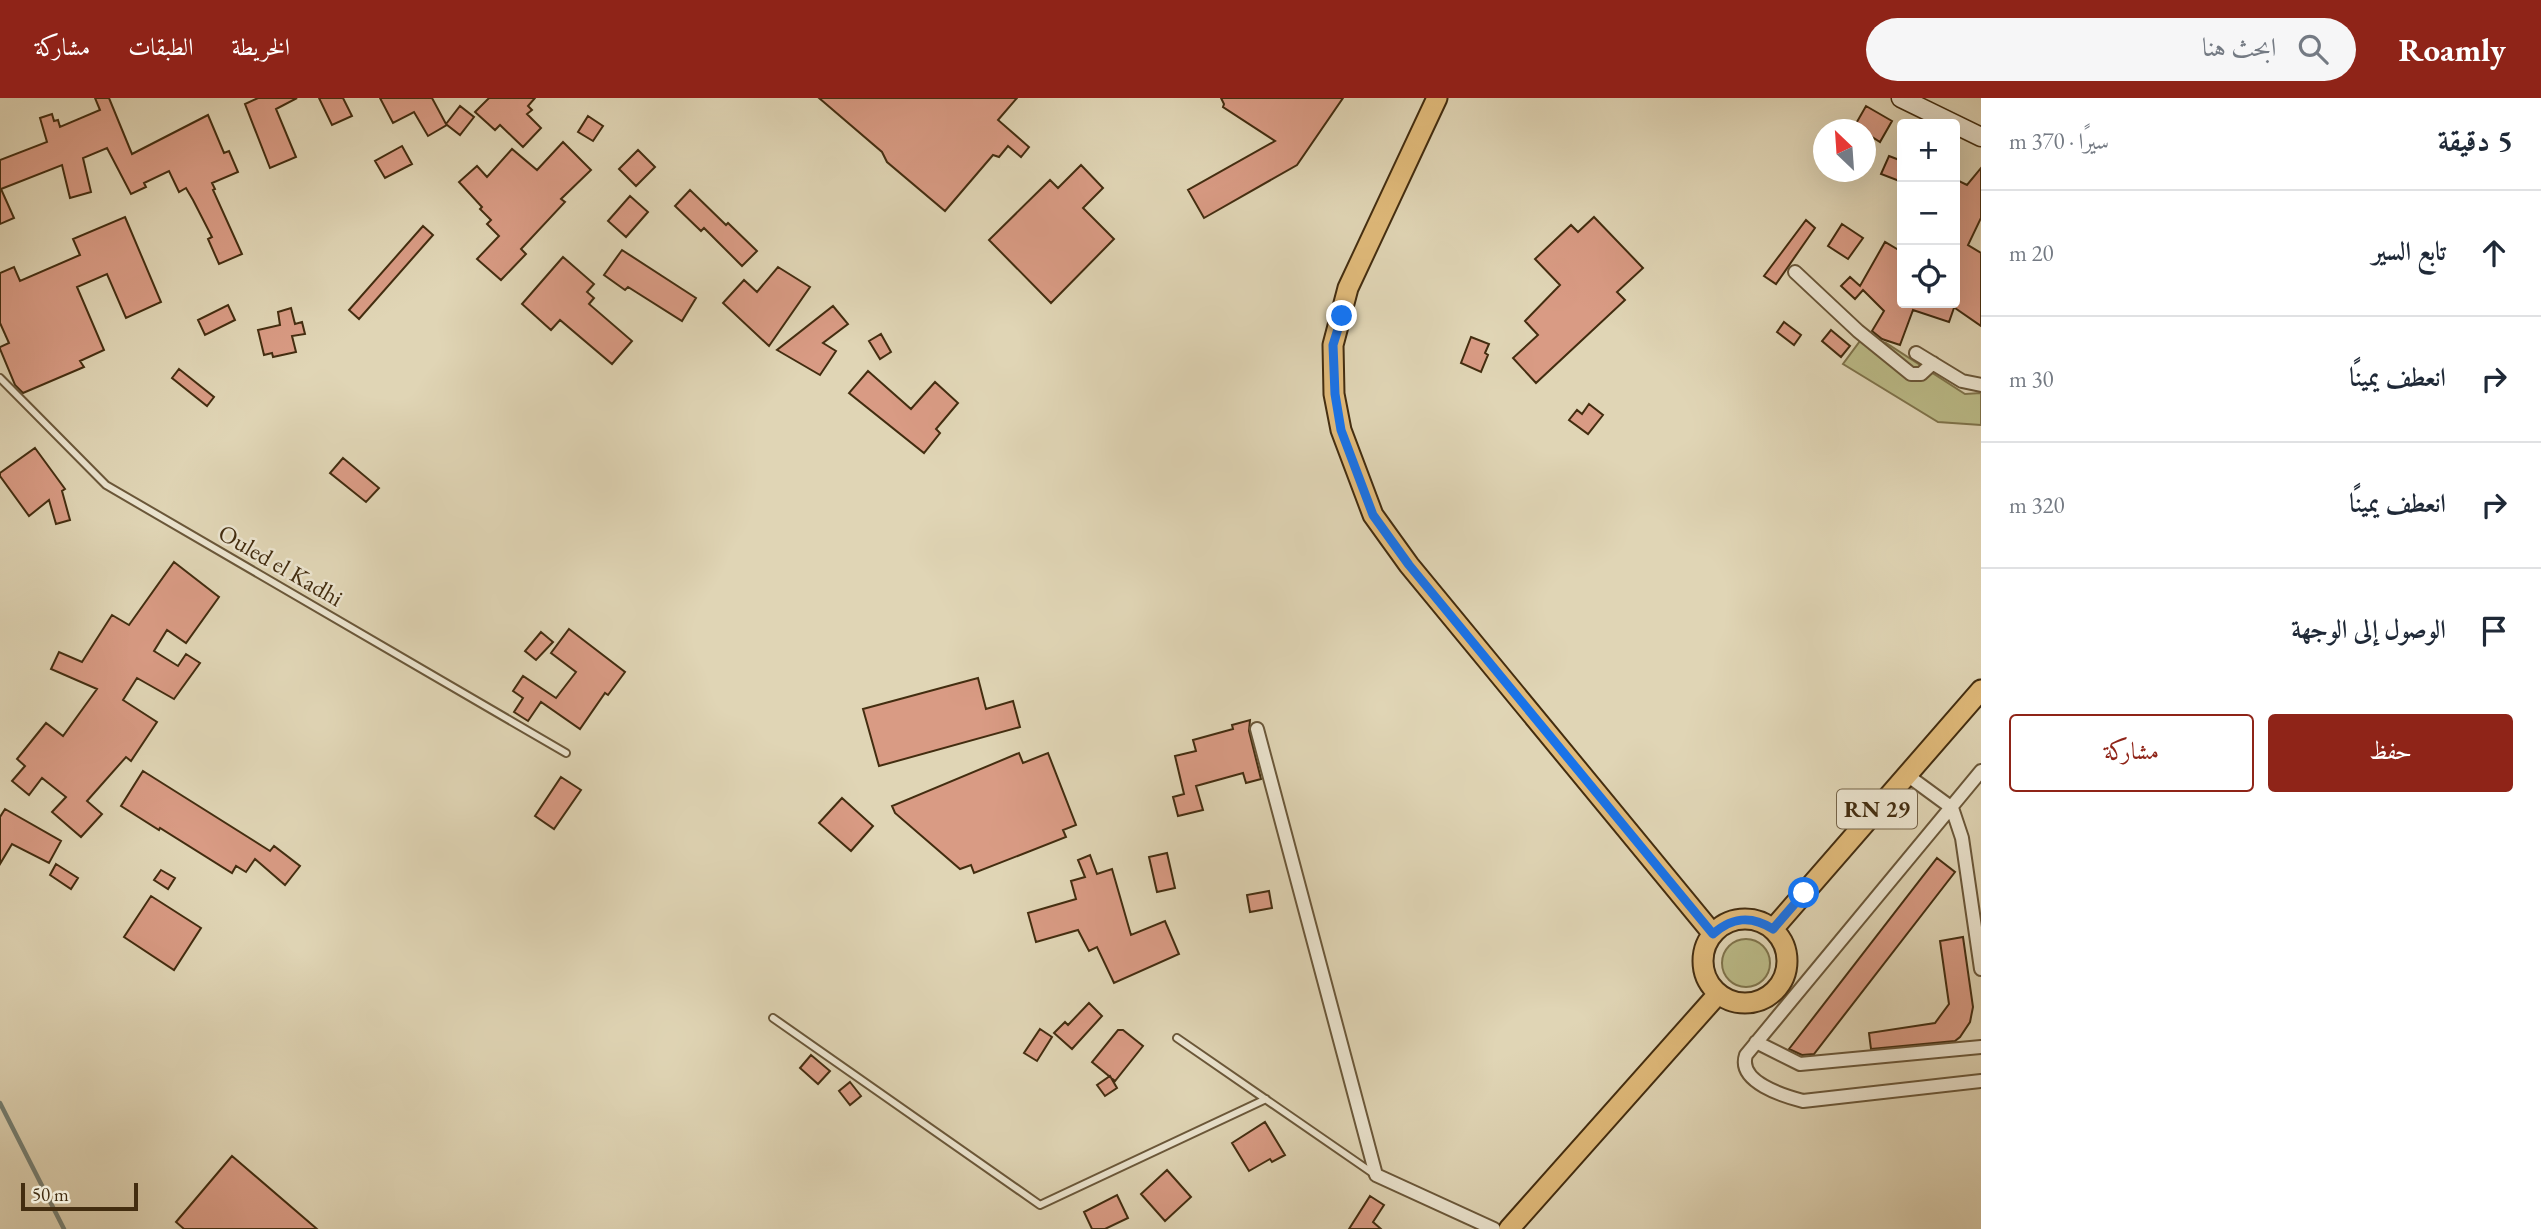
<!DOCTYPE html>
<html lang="ar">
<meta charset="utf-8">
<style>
:root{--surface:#fff;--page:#f6f6f7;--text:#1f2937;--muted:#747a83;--line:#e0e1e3;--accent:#8f2418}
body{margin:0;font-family:"EB Garamond",Amiri,serif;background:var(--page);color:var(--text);direction:rtl}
.controls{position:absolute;right:21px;top:21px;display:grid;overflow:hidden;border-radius:7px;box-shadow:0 7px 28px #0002}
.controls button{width:63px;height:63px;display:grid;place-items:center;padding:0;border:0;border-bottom:2px solid var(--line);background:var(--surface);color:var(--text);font:35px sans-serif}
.compass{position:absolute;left:1813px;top:21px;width:63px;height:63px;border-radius:50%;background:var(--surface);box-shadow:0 7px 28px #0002;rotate:335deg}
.scale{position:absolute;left:21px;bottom:18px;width:117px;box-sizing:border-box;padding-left:7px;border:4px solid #432d10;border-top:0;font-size:19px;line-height:24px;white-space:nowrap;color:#432d10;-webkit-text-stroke:5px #ebe4cf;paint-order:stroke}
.stop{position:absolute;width:21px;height:21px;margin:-16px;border:5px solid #1a73e8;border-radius:50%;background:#fff}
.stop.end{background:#1a73e8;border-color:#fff;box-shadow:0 2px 7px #0008}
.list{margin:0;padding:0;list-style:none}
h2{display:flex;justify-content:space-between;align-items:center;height:91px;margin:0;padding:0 28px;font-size:30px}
h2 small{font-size:23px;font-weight:400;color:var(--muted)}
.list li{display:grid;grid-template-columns:46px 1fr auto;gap:21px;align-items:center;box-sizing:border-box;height:126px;padding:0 28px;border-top:2px solid var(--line)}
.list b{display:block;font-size:26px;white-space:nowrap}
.list em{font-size:23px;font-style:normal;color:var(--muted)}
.actions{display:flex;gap:14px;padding:21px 28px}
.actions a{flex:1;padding:16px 0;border:2px solid var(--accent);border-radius:7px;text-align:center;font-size:24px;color:var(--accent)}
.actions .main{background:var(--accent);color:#fff}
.icon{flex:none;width:38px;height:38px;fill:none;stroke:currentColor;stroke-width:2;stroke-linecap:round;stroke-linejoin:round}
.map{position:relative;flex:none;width:1981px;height:1131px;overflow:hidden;direction:ltr}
header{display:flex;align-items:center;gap:42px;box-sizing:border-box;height:98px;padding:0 35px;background:var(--accent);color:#fff}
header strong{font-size:33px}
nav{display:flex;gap:38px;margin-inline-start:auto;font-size:24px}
.search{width:490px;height:63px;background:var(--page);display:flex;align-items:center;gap:18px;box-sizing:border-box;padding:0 24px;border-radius:38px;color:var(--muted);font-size:26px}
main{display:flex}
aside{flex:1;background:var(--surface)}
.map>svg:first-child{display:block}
</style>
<header>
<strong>Roamly</strong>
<div class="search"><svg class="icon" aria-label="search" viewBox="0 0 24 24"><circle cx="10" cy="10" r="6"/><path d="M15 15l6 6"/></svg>ابحث هنا</div>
<nav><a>الخريطة</a><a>الطبقات</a><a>مشاركة</a></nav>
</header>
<main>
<aside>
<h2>5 دقيقة<small>سيرًا · 370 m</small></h2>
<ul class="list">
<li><svg class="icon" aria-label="ahead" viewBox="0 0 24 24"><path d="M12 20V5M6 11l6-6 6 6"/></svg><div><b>تابع السير</b></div><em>20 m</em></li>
<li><svg class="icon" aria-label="right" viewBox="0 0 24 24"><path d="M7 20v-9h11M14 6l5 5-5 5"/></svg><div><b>انعطف يمينًا</b></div><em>30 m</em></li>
<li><svg class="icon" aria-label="right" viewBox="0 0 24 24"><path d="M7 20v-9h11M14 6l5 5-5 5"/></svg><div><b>انعطف يمينًا</b></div><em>320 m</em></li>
<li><svg class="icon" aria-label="arrive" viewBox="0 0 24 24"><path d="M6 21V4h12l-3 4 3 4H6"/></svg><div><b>الوصول إلى الوجهة</b></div></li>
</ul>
<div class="actions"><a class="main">حفظ</a><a>مشاركة</a></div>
</aside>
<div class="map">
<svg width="1981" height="1131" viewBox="0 0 1981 1131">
<rect width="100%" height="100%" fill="#e0d5b5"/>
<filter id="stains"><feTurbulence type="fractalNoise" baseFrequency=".00286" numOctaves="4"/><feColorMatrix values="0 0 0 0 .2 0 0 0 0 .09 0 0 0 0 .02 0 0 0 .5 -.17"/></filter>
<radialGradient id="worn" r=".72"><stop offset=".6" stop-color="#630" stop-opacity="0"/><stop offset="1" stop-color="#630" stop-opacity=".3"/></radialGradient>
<path fill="#bb8" stroke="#7f744c" stroke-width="2" d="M1863,239L1886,245L1965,296L1981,295V327L1938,324L1843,266Z
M1722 865a24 24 0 1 1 48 0a24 24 0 1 1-48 0Z"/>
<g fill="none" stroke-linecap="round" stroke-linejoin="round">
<path stroke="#758074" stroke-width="4.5" d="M0,1005L64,1131"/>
</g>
<path fill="#d99b84" stroke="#432d10" stroke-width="2" d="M95,0H109L132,56L208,17L224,55L229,53L238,74L212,85L215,91L213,92L242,156L219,166L208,141L212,139L193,102L186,90L179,94L169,73L144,85L146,89L131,96L107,50L83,60L91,94L70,100L62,67L1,91L14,120L0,126V62L47,44L40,20L52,16L54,23L58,22L60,29L100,12Z
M258,0H297L276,11L296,59L270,70L245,6Z
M319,0H343L352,18L332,27Z
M380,0H432L446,26L460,8L474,19L460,37L447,27L428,38L414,14L393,25Z
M489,0H535L528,8L532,12L527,16L541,30L523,49L500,27L495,32L475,14Z
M819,0H1017L998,22L1029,49L1021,59L1008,48L999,59L993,57L945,113L887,64L882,54Z
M1221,0H1343L1297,67L1204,120L1188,92L1275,43L1223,9L1224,6Z
M1866,8L1892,23L1880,44L1866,35V32L1854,29Z
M588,18L603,28L593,43L578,34Z
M563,44L591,72L561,101L565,104L521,151L526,156L501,182L477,161L499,138L487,126L491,122L480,111L482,109L459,84L477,68L487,79L512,51L537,72Z
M402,48L412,66L385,80L375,63Z
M638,52L655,69L636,88L619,71Z
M1889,58L1902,63V84L1881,76Z
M1081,67L1103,90L1083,110L1114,141L1051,205L989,142L1050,82L1058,90Z
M1981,70V120L1968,147L1981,155V228L1955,210V207L1949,224L1913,212L1900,247L1882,241L1872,233L1884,213L1863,192L1855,201L1841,188L1850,179L1860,188L1885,144L1902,154V205H1955V81L1967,87Z
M690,92L726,127L728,125L757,153L742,168L704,130L701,133L675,108Z
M630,98L648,114L626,139L608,123Z
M125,119L161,204L126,220L107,176L77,189L104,252L80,263L84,269L23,295L15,287L0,251V249L9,245L0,225V175L14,169L20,183L80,157L73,141Z
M1594,119L1643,170L1617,194L1625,202L1536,285L1513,260L1538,237L1525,223L1560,187L1535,161L1571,127L1578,134Z
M1806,122L1815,130L1776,186L1764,178Z
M1842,126L1863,140L1848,161L1828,148Z
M423,128L433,137L359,221L349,212Z
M622,152L696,200L682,223L628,189L625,192L604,177Z
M563,159L594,186L587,194L594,200L589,206L632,243L612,266L560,222L551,232L522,206Z
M778,169L810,189L769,248L723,205L744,182L757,194Z
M228,207L235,222L205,237L198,222Z
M833,208L848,226L823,245L836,253L820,277L777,252Z
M291,210L295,226L302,224L305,236L292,238L296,254L273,259L272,255L264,257L258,232L280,227L278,214Z
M1784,224L1801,237L1794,247L1777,234Z
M1831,232L1850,248L1841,259L1822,243Z
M881,236L891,254L880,261L869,243Z
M1471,239L1489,246L1485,255L1488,257L1481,274L1461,265Z
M179,271L214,299L207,308L172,280Z
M868,273L911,311L935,284L958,305L936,331L940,335L924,355L849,295Z
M1589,306L1603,317L1588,336L1569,322L1577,312L1582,316Z
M35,350L65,391L62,393L70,422L56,426L49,402L29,418L0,378V375Z
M343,360L379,390L366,404L330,375Z
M174,464L219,499L186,545L167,532L154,553L178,568L186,556L200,565L174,601L137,580L123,602L157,624L131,663L126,659L87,703L102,716L81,739L52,714L66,699L42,680L29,697L12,683L25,668L17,661L46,625L63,638L97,591L51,571L59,554L82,564L112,517L129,527Z
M569,531L625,574L608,597L605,595L580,631L541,604L528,623L514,614L523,600L513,593L523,578L556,600L576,574L551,555Z
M541,534L553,544L536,562L525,553Z
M978,580L986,611L1013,603L1020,629L879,668L863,611Z
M1250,622L1249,633L1261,681L1246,685L1243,675L1196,688L1203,712L1178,718L1173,699L1184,696L1175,658L1196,653L1193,642L1233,631L1232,627Z
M1019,655L1023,665L1048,655L1076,727L1063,732L1066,739L974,775L971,767L960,771L895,715L892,708Z
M143,673L270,753L274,748L300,768L285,787L255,761L246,774L236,768L232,775L160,730L159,732L121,708Z
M561,679L581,692L554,731L535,718Z
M842,700L873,728L851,753L819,725Z
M5,711L61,743L49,765L12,746L0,766V719Z
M1167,755L1175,790L1157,794L1149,759Z
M1090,757L1097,776L1112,771L1131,837L1165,823L1179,856L1114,885L1097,849L1089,853L1078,832L1036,844L1028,815L1076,801L1071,783L1085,779L1078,762Z
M1937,760L1955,774L1814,956L1802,957L1789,951Z
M56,766L78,780L71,791L50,777Z
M161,772L175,780L168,791L154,782Z
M1269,793L1272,810L1250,814L1247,797Z
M151,798L201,830L174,872L124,839Z
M1963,839L1973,909L1970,924L1960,939L1955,943L1871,951L1869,935L1935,925L1949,906L1940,843Z
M1089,905L1102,918L1072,951L1054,935L1065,924L1068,927Z
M1040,931L1052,939L1037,963L1024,955Z
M1118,932H1123L1143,948L1115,983L1092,964Z
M811,957L830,973L818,986L800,970Z
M1110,978L1117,990L1105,998L1097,987Z
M850,984L861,998L850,1007L839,993Z
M1265,1024L1285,1057L1272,1064L1270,1061L1249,1073L1232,1045Z
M232,1058L317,1131H184L176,1124Z
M1167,1072L1191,1099L1165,1123L1141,1096Z
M1117,1097L1128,1120L1105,1131H1092L1084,1114Z
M1370,1098L1384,1107L1373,1124L1381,1131H1349Z"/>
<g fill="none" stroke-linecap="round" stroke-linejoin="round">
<defs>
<path id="lane" d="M0,280L106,387L566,655
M773,920L1040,1107L1266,1001
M1177,940L1374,1076"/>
<path id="street" d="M1795,174L1858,233L1911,276H1921L1933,265
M1916,255L1962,283L1981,287
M1257,631L1376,1077L1494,1131
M1981,673L1746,957C1737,984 1784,998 1803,1003L1981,983
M1907,677L1952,710L1962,740L1981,871
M1756,944L1800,966L1981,949"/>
<path id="secondary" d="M1901,0L1981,39"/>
<path id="primary" d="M1437,0L1348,190L1333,247L1334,296L1341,332L1373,417L1409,467L1713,836
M1703 863a42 42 0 1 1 84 0a42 42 0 1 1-84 0Z
M1773,831L1981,592
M1509,1131L1718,896"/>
</defs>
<use href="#lane" stroke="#6a5739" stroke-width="10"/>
<use href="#street" stroke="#6a5739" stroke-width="16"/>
<use href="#secondary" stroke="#432d10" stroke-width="21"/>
<use href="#primary" stroke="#432d10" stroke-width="23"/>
<use href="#lane" stroke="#ebe4cf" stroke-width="6"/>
<use href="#street" stroke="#ebe4cf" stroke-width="12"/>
<use href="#secondary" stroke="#ebe4cf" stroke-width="18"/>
<use href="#primary" stroke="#e0ba7a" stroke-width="19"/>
</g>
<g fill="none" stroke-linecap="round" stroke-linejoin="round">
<path stroke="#1a73e8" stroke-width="9" d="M1342,218L1333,247L1335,296L1341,332L1373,417L1409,467L1713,836C1732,819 1751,817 1773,831L1804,795"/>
</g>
<g text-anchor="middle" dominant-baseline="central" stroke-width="5" stroke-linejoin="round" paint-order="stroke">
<rect fill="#ebe4cf" stroke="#756449" stroke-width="2" x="1837" y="691.5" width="80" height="39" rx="5"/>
<g font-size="23" font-weight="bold" fill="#432d10">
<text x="1877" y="711">RN 29</text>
</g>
<g font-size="24" fill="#432d10" stroke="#ebe4cf">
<text transform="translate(281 467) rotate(30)">Ouled el Kadhi</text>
</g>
</g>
<rect width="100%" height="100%" filter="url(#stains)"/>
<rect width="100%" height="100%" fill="url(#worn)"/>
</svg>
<div class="controls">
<button>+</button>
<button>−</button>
<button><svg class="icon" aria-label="locate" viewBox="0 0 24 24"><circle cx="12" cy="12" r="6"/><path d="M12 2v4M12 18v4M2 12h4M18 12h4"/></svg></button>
</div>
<svg class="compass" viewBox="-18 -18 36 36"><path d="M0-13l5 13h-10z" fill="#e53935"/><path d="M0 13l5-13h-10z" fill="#747a83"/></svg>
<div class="scale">50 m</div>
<div class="stop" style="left:1804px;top:795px"></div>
<div class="stop end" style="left:1342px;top:218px"></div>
</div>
</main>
